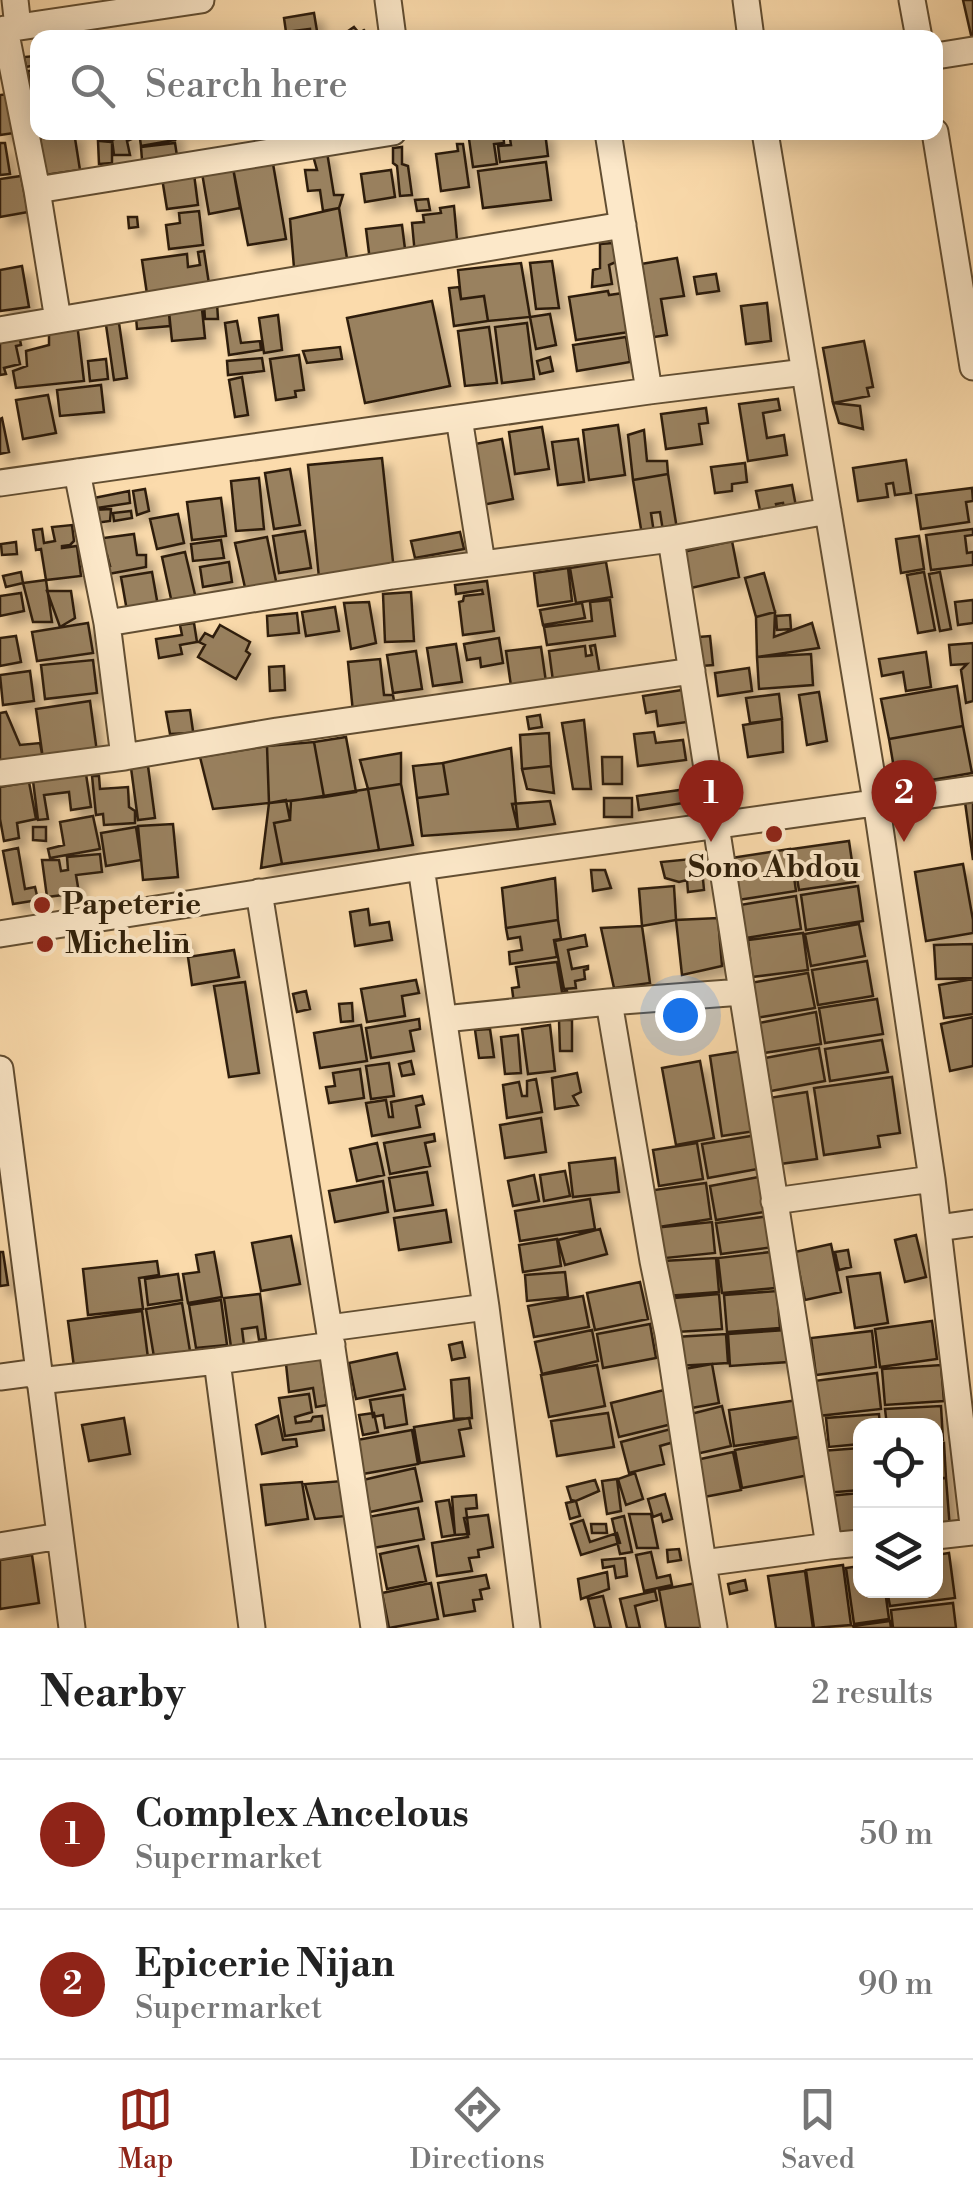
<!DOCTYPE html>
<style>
:root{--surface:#fff;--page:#f6f6f6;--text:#222;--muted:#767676;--line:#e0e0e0;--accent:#8f2418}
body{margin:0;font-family:"Libre Bodoni",serif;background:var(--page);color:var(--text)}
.controls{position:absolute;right:30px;bottom:30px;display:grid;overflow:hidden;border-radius:20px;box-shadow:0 5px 25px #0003}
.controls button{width:90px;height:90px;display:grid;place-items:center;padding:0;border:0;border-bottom:2px solid var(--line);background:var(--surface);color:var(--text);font:50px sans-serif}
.you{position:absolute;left:680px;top:1015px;width:35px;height:35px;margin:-25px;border:8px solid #fff;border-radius:50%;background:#1a73e8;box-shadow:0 0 0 15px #1a73e833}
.badge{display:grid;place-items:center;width:65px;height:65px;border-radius:50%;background:var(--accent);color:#fff;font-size:32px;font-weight:700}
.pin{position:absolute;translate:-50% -82px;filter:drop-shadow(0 2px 5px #0008)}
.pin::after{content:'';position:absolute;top:52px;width:35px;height:30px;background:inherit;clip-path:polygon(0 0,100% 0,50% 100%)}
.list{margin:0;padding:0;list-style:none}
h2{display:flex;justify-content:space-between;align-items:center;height:130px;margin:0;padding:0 40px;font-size:42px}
h2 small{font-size:32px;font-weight:400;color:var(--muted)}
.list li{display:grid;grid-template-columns:65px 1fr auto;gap:30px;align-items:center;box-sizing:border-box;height:150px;padding:0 40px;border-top:2px solid var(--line)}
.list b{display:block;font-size:38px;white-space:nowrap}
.list p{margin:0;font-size:32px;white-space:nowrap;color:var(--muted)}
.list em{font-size:32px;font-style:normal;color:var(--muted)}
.icon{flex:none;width:55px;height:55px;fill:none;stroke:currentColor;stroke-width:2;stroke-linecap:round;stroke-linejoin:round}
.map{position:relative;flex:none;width:973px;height:1628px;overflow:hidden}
.search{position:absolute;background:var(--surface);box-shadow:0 5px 25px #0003;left:30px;right:30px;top:30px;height:110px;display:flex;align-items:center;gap:25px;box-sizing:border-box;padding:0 35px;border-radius:20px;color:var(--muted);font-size:38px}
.sheet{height:430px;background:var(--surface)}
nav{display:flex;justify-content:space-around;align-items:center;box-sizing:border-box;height:140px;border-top:2px solid var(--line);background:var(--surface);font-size:28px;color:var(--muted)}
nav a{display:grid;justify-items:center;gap:5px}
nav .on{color:var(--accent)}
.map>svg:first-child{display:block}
</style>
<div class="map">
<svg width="973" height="1628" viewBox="0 0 973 1628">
<defs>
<filter id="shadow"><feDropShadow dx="8" dy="8" stdDeviation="5" flood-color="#0004"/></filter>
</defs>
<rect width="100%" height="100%" fill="#fbdbac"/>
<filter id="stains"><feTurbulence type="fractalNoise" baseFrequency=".002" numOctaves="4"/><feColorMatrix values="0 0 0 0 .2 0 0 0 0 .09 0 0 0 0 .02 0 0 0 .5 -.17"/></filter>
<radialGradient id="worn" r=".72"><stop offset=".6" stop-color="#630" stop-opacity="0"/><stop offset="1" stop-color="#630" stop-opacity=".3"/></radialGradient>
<path fill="#99815e" stroke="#2f1f09" stroke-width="2.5" filter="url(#shadow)" d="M963,0H973V35H971Z
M314,13L318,37H311L310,29L286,32L284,18Z
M354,27L359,33L364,30L369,36L374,38H353L348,31Z
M35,56L36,65L26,67L24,57Z
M38,70V94L31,95L28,71Z
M9,94L14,133L0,135V95Z
M74,132L80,170L45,175L40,137Z
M99,132H111L112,142L101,141Z
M112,132H132V139L127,141L130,155H114L112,140L121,136Z
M139,132H173L175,140L141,146Z
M257,132H283V140L259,145Z
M468,132H503L504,143L494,144L497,164L473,167Z
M509,132H545L548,156L500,162L498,146L511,145Z
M98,141H112V163L99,164Z
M0,143H5L10,174L0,175Z
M175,143L177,156L142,160L141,147Z
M457,144H463L469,187L441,191L436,154L458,151Z
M402,147V164L408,166L412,195L400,196L397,166L393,163V148Z
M312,152H327L334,195H343L339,208L323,211L320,190L308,191L305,170H317Z
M272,158L286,239L248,245L233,168Z
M546,162L551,200L483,208L478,171Z
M233,168L240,208L209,214L202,173Z
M391,170L395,197L365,202L361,174Z
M194,174L198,205L167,209L162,178Z
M21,176L28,212L0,217V179Z
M428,199L430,210L417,211L415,200Z
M454,206L458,251L415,255L412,223L424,222L423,215L441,213L440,208Z
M339,208L349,271L295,280L290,219Z
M199,211L203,245L169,249L166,225L180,223L179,213Z
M128,217H137L138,227L129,228Z
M402,225L406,257L370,261L366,229Z
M613,243L618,261L609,265L612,284L592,287L593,270L600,268V244Z
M204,251L209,284L147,294L142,260L187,254L188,267L200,265L198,252Z
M677,258L684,296L661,299L667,335L654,337L641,264Z
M552,261L559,308L536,309L530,263Z
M521,263L530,317L488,321L484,296L461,299L458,270Z
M22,266L29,307L0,311V270Z
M716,274L719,291L697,294L694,277Z
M459,287L461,299L484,296L488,321L454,326L449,288Z
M608,291L609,295L623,293L629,332L576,340L569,297Z
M432,301L450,386L365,403L347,318Z
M217,303L218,319H205L204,304Z
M767,303L771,341L746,344L741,306Z
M202,309L205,338L172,341L169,312Z
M169,313L170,326L137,329L136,317Z
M550,314L556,345L536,349L530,317Z
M278,315L282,350L264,353L259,318Z
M237,321L241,343L260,341L261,350L229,355L225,323Z
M77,323L84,381L16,388L13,371L27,366L26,351L49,345V330Z
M119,323L127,378L114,380L106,325Z
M527,323L534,379L502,383L495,327Z
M489,327L497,383L465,386L458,331Z
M18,330L21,345L16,346L20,364L4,368L6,374L0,375V334Z
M626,337L630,362L577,371L573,345Z
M864,341L873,387L867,388L869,396L833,403L823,348Z
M340,347L342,359L307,363L303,351Z
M299,355L304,390L295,391L296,397L276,400L270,359Z
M550,357L553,371L540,374L537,361Z
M262,358L264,371L228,375L227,361Z
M106,359L108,379L90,381L88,361Z
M242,377L248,415L235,417L229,380Z
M101,385L104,412L60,416L57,390Z
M48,395L56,433L23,439L16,400Z
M778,399L780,410L763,413L767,438L784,435L787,455L748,461L739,404Z
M833,403L860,406L863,429L839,423Z
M706,408L708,423L699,424L702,444L666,449L661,414Z
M2,418L9,452L0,454V419Z
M618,425L625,475L589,480L583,430Z
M542,427L549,469L515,474L509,432Z
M644,430L647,461H667L668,474L633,480L628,435Z
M502,439L513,499L482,505L470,445Z
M578,439L584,482L558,485L552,442Z
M382,458L394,571L319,578L308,465Z
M906,460L911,493L895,495L893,483L886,484L888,497L858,501L853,468Z
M745,463L747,482L732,484V491L715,493L711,467Z
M290,469L300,525L274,529L265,473Z
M668,474L677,529L663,531L660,512L651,513L654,533L642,535L633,480Z
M259,478L264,529L236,531L231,481Z
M792,485L797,512L785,514L783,503L776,504L778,512L761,515L756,491Z
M972,488L973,501L966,502L969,522L921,529L916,495Z
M145,489L149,511L137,515L133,491Z
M129,491L130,503L97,508L94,498Z
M221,498L226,536L192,540L187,502Z
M111,509L110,521L95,523L93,510Z
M131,511L132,518L114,521L113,513Z
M178,514L184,543L157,549L150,519Z
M72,525L74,541L70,545L62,546V548L77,546L81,576L46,580L41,549L36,550L33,530L42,529L44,543L55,541L52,527Z
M973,529V535L965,536L967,553L973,552V565L931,570L926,535Z
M305,531L311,568L279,573L273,536Z
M460,532L464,549L415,558L411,541Z
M134,534L137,555H146V567L103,575L100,568L110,566L107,555L100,556L96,539Z
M919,536L924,569L901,573L896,539Z
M267,537L277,586L246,592L235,543Z
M221,540L224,558L193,561L191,544Z
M732,541L739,577L691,588L683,552Z
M16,542L17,554L2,555L1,544Z
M185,552L197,603L173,608L162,557Z
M229,562L232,582L203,587L200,567Z
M606,562L612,597L576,603L570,568Z
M568,568L572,601L538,606L534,573Z
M21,572L23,583L6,587L3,576Z
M152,572L158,606L127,611L121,577Z
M924,572L935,630L918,633L907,575Z
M940,572L951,629L940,631L929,574Z
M764,573L775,612L756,617L745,578Z
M46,580L52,622H33L23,583Z
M487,581L494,631L463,635L459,602L463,601L464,596L483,594L482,590L456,594L455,585Z
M47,591H71L75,618L60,627Z
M411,592L414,641L385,642L383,594Z
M21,593L24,611L0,616V596Z
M610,600L615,636L547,645L544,627L592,621L590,602Z
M973,600V623L958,625L955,602Z
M369,602L376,643L351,649L344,603Z
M582,603L585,618L543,625L540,610Z
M335,607L339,631L306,636L302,612Z
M775,612L774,637L812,623L819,648L757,657L756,617Z
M297,613L299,633L268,636L267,616Z
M790,615L791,629L777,630L776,616Z
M88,623L93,653L37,661L32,632Z
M194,623L197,642L180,645L182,654L159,658L156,639L182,635L180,625Z
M220,625L250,642L246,651L250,654L236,679L198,657L205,645L199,642L205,633L213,637Z
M16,636L21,662L0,666V638Z
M710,636L713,665L702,666L699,637Z
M499,638L503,663L481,667L480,658L467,660L464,644Z
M973,643V701L966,703L961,670L967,664L951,665L949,645Z
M456,644L462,682L433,686L427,648Z
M595,645L600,675L553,681L549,651L585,646L586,656L592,655L590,646Z
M541,647L547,689L512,693L506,651Z
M416,651L422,689L393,693L387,655Z
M926,652L931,687L906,691L903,672L882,676L879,659Z
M811,654L813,685L759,689L757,657Z
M380,659L384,695H393L395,707L353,712L348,662Z
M93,660L97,693L45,699L41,665Z
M284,666L285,690L270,691L269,667Z
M749,668L752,691L718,696L715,673Z
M30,671L34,701L3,705L0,675Z
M957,686L963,726L889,739L881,699Z
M682,690L687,722L658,726L656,711L646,713L643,696Z
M819,692L827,741L807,745L799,695Z
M779,694L782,719L750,723L746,698Z
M90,701L97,752L43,759L36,709Z
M190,710L194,738H189V733L170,734L166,712Z
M6,712L20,745L40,743L43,759L0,771V713Z
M540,715L542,727L529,729L527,717Z
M782,719L783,752L748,757L743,725Z
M584,720L591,789H573L562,723Z
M963,726L972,773L897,786L889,739Z
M654,732L656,743L683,740L686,760L638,766L634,734Z
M549,733L551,766L522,769L520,735Z
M346,737L356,792L324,797L314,742Z
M314,742L324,797L269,803L267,746Z
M267,746L269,803L213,809L200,757Z
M511,748L518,829L422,836L417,798L448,794L443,763Z
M401,753V784L368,789L360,760Z
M602,757H622V784H603Z
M443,763L448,794L417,798L413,766Z
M148,766L155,818L138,820L131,768Z
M551,766L554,793L527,789L522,769Z
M86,774L91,807L71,810L69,792L44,795L48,819L38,820L33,781Z
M92,776H99L100,789L128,787L129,807L135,811V823L104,825L103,814L96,815Z
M29,782L36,819L17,823L19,838L4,841L0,819V787Z
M401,784L413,845L379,850L368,789Z
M694,788L696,801L639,810L637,796Z
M368,789L379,850L282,864L274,823L290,820L291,801Z
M604,798H632V817H604Z
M286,800L290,820L274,823L282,864L261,868L269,803Z
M550,801L555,824L518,829L512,804Z
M973,801V860L965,802Z
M93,816L100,849L50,858L48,849L64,845L60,822Z
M173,824L178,877L143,880L138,826Z
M33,827H46V841L33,840Z
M136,827L141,860L106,866L101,833Z
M849,841L855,882L799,890L792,849Z
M18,848L25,889L35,887L38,900L13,904L3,851Z
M790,849L796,891L738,900L731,858Z
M100,854L102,872L76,875L79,893L47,897L42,860H59L61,871L68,870L67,857Z
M701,858L704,890L688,892L687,880L679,882L665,878L661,862Z
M963,864L973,920V933L926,941L915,872Z
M591,870H605L611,888L593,891Z
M555,878L558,920L506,928L502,888Z
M674,886L676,920L642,926L639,889Z
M858,886L863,921L806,930L801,895Z
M796,896L801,929L746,938L740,905Z
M368,909L370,925L389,922L392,940L355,946L350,912Z
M718,918L722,966L682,975L676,920Z
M558,920L561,939L554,940L557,957L510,964L509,952L522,950L520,937L508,939L506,928Z
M859,924L865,956L811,966L805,934Z
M642,926L650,983L614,988L601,928Z
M803,933L808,970L752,977L748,940Z
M185,935L187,950L164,952L163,937Z
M585,935L587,946L568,950L572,969L588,966V969L584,970L585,979L575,981L576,988L564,989L555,941Z
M973,944V978L936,979L934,945Z
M234,950L239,977L192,985L188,957Z
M867,961L873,996L818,1005L812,970Z
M557,962L562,992L567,991L568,997L514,1004L512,988L519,987L516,967Z
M808,973L815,1008L756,1018L750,983Z
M973,979V1014L944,1018L939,985Z
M416,980L419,993L402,996L405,1016L367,1022L361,989Z
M245,982L259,1073L229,1077L214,986Z
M306,991L310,1009L297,1012L293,994Z
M877,999L883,1034L825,1043L819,1008Z
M352,1003L353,1021L341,1022L339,1004Z
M816,1012L821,1044L764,1053L759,1023Z
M973,1017V1066L950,1071L941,1024Z
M419,1019L420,1029L410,1031L414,1051L371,1058L366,1028Z
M559,1020H572V1051H560Z
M361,1025L367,1061L320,1068L314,1033Z
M550,1025L555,1071L528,1074L522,1029Z
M490,1029L494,1057L479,1058L475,1030Z
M518,1035L521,1073L505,1074L501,1037Z
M882,1040L888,1072L830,1081L825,1049Z
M819,1048L825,1081L771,1091L765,1058Z
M742,1051L755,1131L722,1136L710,1056Z
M411,1061L414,1074L402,1076L399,1064Z
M700,1061L714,1138L676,1145L662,1068Z
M389,1063L394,1096L371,1099L366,1066Z
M360,1069L364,1098L329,1103L326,1087L335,1086L333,1073Z
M577,1073L581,1092L573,1096L578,1105L555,1109L552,1078Z
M892,1077L900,1133L878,1136L880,1147L824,1155L814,1088Z
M536,1079L542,1112L507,1118L503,1085L519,1082L522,1096H527V1081Z
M807,1092L817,1159L780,1164L769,1098Z
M422,1096L424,1104L416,1106L420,1127L372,1136L366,1103L386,1100L389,1117H393L391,1102Z
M541,1118L546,1152L505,1158L500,1125Z
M434,1134L435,1141L425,1143L430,1166L390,1174L384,1143Z
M757,1135L763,1168L708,1178L702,1144Z
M377,1143L384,1175L357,1181L350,1149Z
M697,1143L703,1179L659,1186L653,1150Z
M615,1158L619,1192L573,1197L569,1163Z
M565,1171L570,1196L544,1201L540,1175Z
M427,1172L433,1205L395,1211L389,1178Z
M534,1175L539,1201L513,1206L508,1181Z
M764,1176L770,1211L716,1220L710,1186Z
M383,1181L388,1212L335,1222L329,1191Z
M706,1183L711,1219L652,1228L647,1191Z
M590,1199L595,1229L520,1241L515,1211Z
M446,1210L451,1242L399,1250L394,1218Z
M770,1216L774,1247L721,1254L716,1223Z
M712,1222L715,1253L656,1259L653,1228Z
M600,1229L607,1254L565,1265L558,1240Z
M916,1235L926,1277L905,1282L895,1240Z
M291,1236L300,1284L261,1291L252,1243Z
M557,1239L561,1266L523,1272L519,1245Z
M831,1244L841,1292L805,1300L795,1252Z
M848,1250L851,1267L839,1270L835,1252Z
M0,1252H3L8,1285L0,1286Z
M214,1252L222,1297L188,1303L183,1274L199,1272L196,1255Z
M771,1252L775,1288L722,1293L718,1258Z
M716,1258L719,1292L666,1296L663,1261Z
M157,1261L159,1275L139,1278L143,1309L88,1315L83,1269Z
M565,1272L568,1297L527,1301L525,1275Z
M880,1273L888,1323L855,1328L847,1277Z
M178,1274L182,1300L148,1305L145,1279Z
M640,1282L648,1319L595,1330L587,1293Z
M777,1291L780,1328L727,1332L724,1295Z
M260,1294L266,1339L259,1340L257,1327L242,1329L244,1345L231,1347L224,1298Z
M719,1294L722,1329L677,1332L674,1298Z
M583,1296L589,1327L534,1337L528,1306Z
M221,1300L227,1345L196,1348L189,1305Z
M182,1303L190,1351L154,1357L146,1309Z
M142,1311L148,1358L74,1367L68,1321Z
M932,1321L937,1359L880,1367L875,1329Z
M650,1324L656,1358L603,1368L597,1334Z
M592,1330L598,1361L542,1374L535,1342Z
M786,1330L788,1362L730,1366L728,1334Z
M872,1331L876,1367L816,1375L811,1338Z
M726,1334L728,1363L677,1366L675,1337Z
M462,1342L465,1357L452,1360L449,1345Z
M397,1353L405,1389L356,1399L349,1363Z
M321,1359L327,1405L316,1407L313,1388L289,1392L286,1364Z
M712,1364L719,1403L686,1409L679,1370Z
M597,1365L605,1406L549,1417L541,1375Z
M941,1365L944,1401L885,1405L882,1369Z
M877,1373L881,1409L818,1416L814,1381Z
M469,1378L472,1418L454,1419L451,1380Z
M664,1390L672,1424L619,1437L611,1403Z
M309,1394L312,1412L295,1417L296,1423L311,1421L313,1417L322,1416L324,1430L285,1436L279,1398Z
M403,1395L407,1424L385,1428L383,1415L373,1417L370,1400Z
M798,1400L804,1436L734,1446L729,1410Z
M722,1406L731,1446L696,1454L687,1415Z
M941,1406L943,1440H936V1426H887L885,1409Z
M374,1413L378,1432L363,1435L359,1415Z
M608,1413L614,1447L557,1456L551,1421Z
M879,1414L880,1426H860V1444L829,1447L826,1418Z
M278,1416L283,1440L296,1439L297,1446L262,1454L256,1425Z
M124,1418L130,1454L89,1461L82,1425Z
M469,1418L471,1428L459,1430L464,1456L420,1463L414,1427Z
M671,1429L674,1442L660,1446L664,1464L629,1473L621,1442Z
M412,1430L418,1464L363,1474L357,1440Z
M801,1437L809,1475L742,1488L735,1450Z
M944,1443L946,1478H936V1444Z
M860,1448V1490L825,1493L821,1451Z
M733,1452L741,1490L704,1497L696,1460Z
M415,1468L422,1501L370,1512L363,1480Z
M635,1473L643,1499L626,1505L618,1479Z
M946,1478L950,1529L936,1530V1479Z
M617,1479L621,1511L607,1514L602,1481Z
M595,1480L599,1491L576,1501L571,1500L567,1487Z
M342,1481L346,1516L315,1519L305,1484Z
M302,1482L308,1519L266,1525L261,1485Z
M860,1493V1540L831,1542L828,1496Z
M665,1494L672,1519L663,1522L661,1514L653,1517L648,1499Z
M476,1495L477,1508L466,1509L469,1534L455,1535L452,1497Z
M449,1500L455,1535L442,1537L436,1502Z
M576,1501L580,1516L570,1519L566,1503Z
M418,1508L424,1539L373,1548L368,1517Z
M629,1514H651L658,1548H637Z
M488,1515L493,1547L478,1550L479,1557L469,1558L472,1571L437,1576L432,1543L468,1537L464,1518Z
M624,1516L632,1552L620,1554L612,1519Z
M583,1520L590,1542L617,1533L620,1543L581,1555L571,1524Z
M591,1524H606L607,1533H592Z
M418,1546L426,1581L387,1589L380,1554Z
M679,1549L681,1560L668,1562L667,1550Z
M651,1552L657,1578L670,1575L672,1585L644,1591L636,1555Z
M949,1553L955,1598L890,1606L887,1590H936V1555Z
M32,1555L39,1603L0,1609V1560Z
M625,1558L627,1576L616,1578L614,1566L603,1568L602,1560Z
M843,1565L851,1625L814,1628L806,1570Z
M860,1566V1590H885L889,1619L854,1624L846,1568Z
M805,1571L813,1628H776L768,1576Z
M607,1572L609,1589L581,1599L578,1579Z
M486,1575L489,1588L480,1590L482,1599L473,1600L475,1611L444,1616L438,1583Z
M745,1580L747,1590L730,1594L728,1584Z
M431,1583L438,1619L389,1628L382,1593Z
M696,1583L705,1628H666L659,1590Z
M655,1591L657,1600L635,1606L640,1628H627L620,1599Z
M603,1596L611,1628H595L588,1599Z
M953,1603L956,1628H893L891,1610Z
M890,1621L891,1628H854L853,1626Z"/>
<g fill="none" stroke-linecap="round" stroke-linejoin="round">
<defs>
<path id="minor" d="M15,0L18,27
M388,0L393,38
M746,0L751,38
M912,0L919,38
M5,29L37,190L393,132
M0,30L201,0
M936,56L973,50
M608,132L649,391
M765,132L876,801L932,1179L973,1525
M935,132L973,367
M58,320L623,225
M0,330L58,320L37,190
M459,418L482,563
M77,472L107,623L392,576L671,539L829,1546L860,1543
M0,483L649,391L805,372
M671,539L828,511
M107,623L124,757
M0,773L124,757L277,731L692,671
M421,867L486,1307L527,1628
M259,892L329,1328L374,1628
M0,934L421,867L973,789
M444,1019L609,1002
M0,1069L72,1628
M774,1201L932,1179
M938,1228L973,1223
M329,1328L486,1307
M217,1361L252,1628
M0,1377L38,1372
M39,1381L217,1361L332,1345
M936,1536L973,1532
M0,1546L60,1536
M703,1563L668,1334L653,1261L609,1002L742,992
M714,1628L703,1563L829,1546"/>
</defs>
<use href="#minor" stroke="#624e32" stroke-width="29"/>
<use href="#minor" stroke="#fce8c9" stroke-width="25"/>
</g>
<g fill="#8f2418" stroke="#fce8c9" stroke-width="4">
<circle cx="774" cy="834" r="10"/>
<circle cx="42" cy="905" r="10"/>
<circle cx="45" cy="944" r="10"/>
</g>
<g text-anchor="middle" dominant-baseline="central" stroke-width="8" stroke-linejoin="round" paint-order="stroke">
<g font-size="30" font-weight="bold" fill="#2f1f09" stroke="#fce8c9" text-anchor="start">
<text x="774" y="868" text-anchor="middle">Sono Abdou</text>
<text x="62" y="905">Papeterie</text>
<text x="65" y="944">Michelin</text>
</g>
</g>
<rect width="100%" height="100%" filter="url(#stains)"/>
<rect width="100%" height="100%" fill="url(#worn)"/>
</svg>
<div class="controls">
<button><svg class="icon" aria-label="locate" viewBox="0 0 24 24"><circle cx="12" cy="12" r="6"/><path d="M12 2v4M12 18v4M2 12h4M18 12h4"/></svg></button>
<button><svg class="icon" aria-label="layers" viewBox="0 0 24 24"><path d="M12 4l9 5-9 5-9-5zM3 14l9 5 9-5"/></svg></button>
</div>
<div class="you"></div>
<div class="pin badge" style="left:711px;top:842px">1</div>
<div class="pin badge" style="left:904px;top:842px">2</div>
<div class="search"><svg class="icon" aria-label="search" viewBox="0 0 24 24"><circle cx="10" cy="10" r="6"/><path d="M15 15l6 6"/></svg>Search here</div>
</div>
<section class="sheet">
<h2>Nearby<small>2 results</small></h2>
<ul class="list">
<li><span class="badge">1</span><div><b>Complex Ancelous</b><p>Supermarket</p></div><em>50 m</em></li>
<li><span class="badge">2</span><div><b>Epicerie Nijan</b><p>Supermarket</p></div><em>90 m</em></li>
</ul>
</section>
<nav>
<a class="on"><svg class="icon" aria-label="map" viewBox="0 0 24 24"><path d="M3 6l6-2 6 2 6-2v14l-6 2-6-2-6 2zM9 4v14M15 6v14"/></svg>Map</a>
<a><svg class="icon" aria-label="directions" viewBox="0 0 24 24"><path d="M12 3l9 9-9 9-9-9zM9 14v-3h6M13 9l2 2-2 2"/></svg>Directions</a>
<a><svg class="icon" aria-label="saved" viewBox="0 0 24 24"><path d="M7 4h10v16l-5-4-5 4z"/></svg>Saved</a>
</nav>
